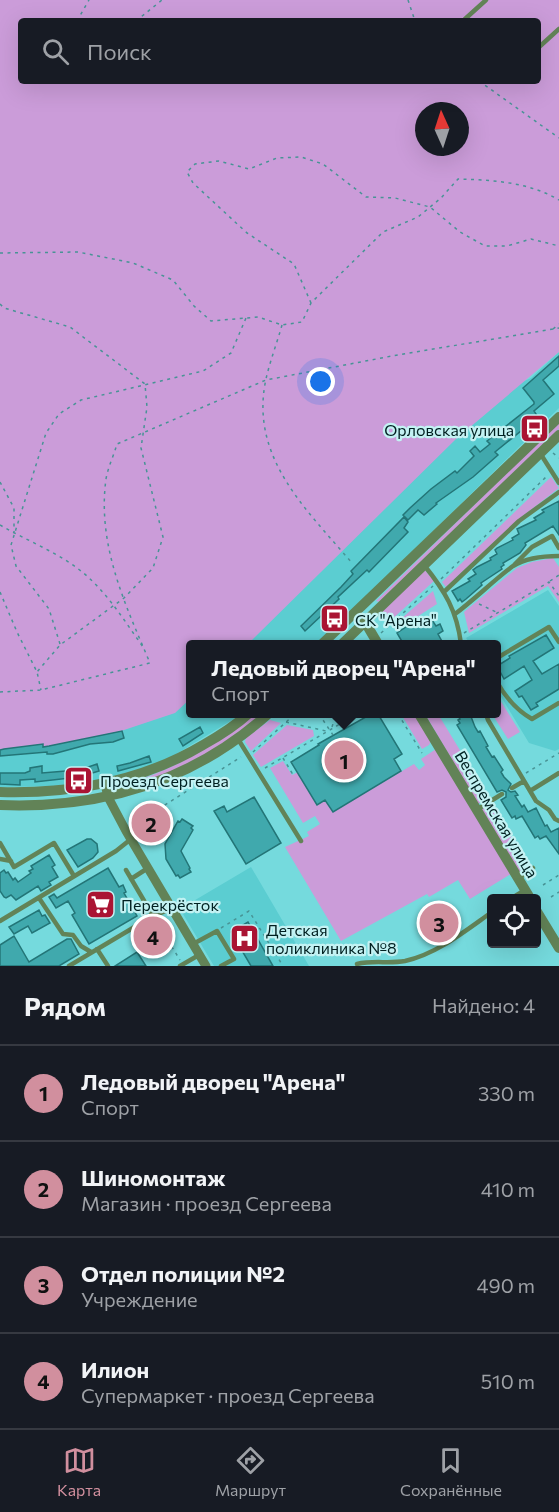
<!DOCTYPE html>
<html lang="ru">
<meta charset="utf-8">
<style>
:root{--surface:#171b24;--page:#20242c;--text:#f1f3f6;--muted:#9ea1a6;--line:#363941;--accent:#d18f9e}
body{margin:0;font-family:Commissioner,sans-serif;background:var(--page);color:var(--text)}
.controls{position:absolute;right:18px;bottom:18px;display:grid;overflow:hidden;border-radius:6px;box-shadow:0 6px 24px #0002}
.controls button{width:54px;height:54px;display:grid;place-items:center;padding:0;border:0;border-bottom:2px solid var(--line);background:var(--surface);color:var(--text);font:30px sans-serif}
.compass{position:absolute;left:415px;top:102px;width:54px;height:54px;border-radius:50%;background:var(--surface);box-shadow:0 6px 24px #0002;rotate:357deg}
.you{position:absolute;left:321px;top:382px;width:21px;height:21px;margin:-15px;border:4px solid #fff;border-radius:50%;background:#1a73e8;box-shadow:0 0 0 9px #1a73e833}
.badge{display:grid;place-items:center;width:39px;height:39px;border-radius:50%;background:var(--accent);color:#111;font-size:20px;font-weight:700}
.pin{position:absolute;translate:-50% -50%;border:3px solid #fff;box-shadow:0 2px 6px #0006}
.popup{position:absolute;left:186px;top:640px;width:315px;height:78px;box-sizing:border-box;display:grid;place-content:center;border-radius:6px;background:var(--surface);filter:drop-shadow(0 2px 4px #0005);font-size:20px;white-space:nowrap;color:var(--muted)}
.popup b{font-size:22px;color:var(--text)}
.popup::after{content:'';position:absolute;left:50%;top:100%;margin-left:-12px;border:12px solid transparent;border-top-color:var(--surface)}
.list{margin:0;padding:0;list-style:none}
h2{display:flex;justify-content:space-between;align-items:center;height:78px;margin:0;padding:0 24px;font-size:26px}
h2 small{font-size:20px;font-weight:400;color:var(--muted)}
.list li{display:grid;grid-template-columns:39px 1fr auto;gap:18px;align-items:center;box-sizing:border-box;height:96px;padding:0 24px;border-top:2px solid var(--line)}
.list b{display:block;font-size:22px;white-space:nowrap}
.list p{margin:0;font-size:20px;white-space:nowrap;color:var(--muted)}
.list em{font-size:20px;font-style:normal;color:var(--muted)}
.icon{flex:none;width:33px;height:33px;fill:none;stroke:currentColor;stroke-width:2;stroke-linecap:round;stroke-linejoin:round}
.map{position:relative;flex:none;width:559px;height:966px;overflow:hidden}
.search{position:absolute;background:var(--surface);box-shadow:0 6px 24px #0002;left:18px;right:18px;top:18px;height:66px;display:flex;align-items:center;gap:15px;box-sizing:border-box;padding:0 21px;border-radius:6px;color:var(--muted);font-size:22px}
.sheet{height:462px;background:var(--surface)}
nav{display:flex;justify-content:space-around;align-items:center;box-sizing:border-box;height:84px;border-top:2px solid var(--line);background:var(--surface);font-size:16px;color:var(--muted)}
nav a{display:grid;justify-items:center;gap:3px}
nav .on{color:var(--accent)}
.map>svg:first-child{display:block}
</style>
<div class="map">
<svg width="559" height="966" viewBox="0 0 559 966">
<rect width="100%" height="100%" fill="#75dadd"/>
<path fill="#5bcdd1" d="M559,352V408L317,644H244L474,403L531,378Z
M548,590L559,606V749L555,751L529,743L497,690V644H470L466,638Z
M191,674V714H242L173,756L140,770L106,780L58,786L0,787V742Z
M251,867L309,966H214L180,909Z"/>
<path fill="#cb9cd9" fill-rule="evenodd" d="M0,0H559V352L456,439L248,644H191V698L175,713L118,732L46,747L0,750ZM21,21H538V81H21ZM424,111H460V147H424Z
M559,422V429L380,602L376,601Z
M551,477L559,488L523,516L446,587L442,582Z
M553,558L559,567V602L548,586L469,633L464,612L517,568L532,562Z
M424,569L434,581L389,622L381,610Z
M433,591L437,604L398,629L395,624Z
M497,695L520,732L508,739L492,714H497Z
M255,714H263C221,749 172,781 117,788L119,786C170,772 214,747 255,714Z
M401,714H416L431,741L429,745L422,749Z
M425,714H438L489,798L478,804Z
M270,720L281,723L251,751L245,742L246,738Z
M287,725L313,730L314,736L261,767L253,755Z
M436,749L511,874L470,899L458,880L429,897L427,894L341,941L285,847L309,836L307,832L320,824L315,816L303,823L270,768L283,761L292,775L298,772L317,805L325,800L333,812L414,764L419,770L425,765L421,759Z
M491,803L530,867L519,875L481,810Z"/>
<path fill="#40a9ad" stroke="#237577" stroke-width="1.5" d="M559,356V366L543,380L554,394L534,411L538,417L495,452L498,455L473,477L436,503L437,504L424,515L418,510L408,520L403,515L410,508L431,489L455,471L457,473L474,456L470,451L475,446L480,452L490,444L487,441L534,404V402L523,388Z
M559,501V535L553,526L525,543L526,545L520,553L503,563L504,565L501,567L502,569L481,583L482,585L466,599L462,602L460,599L458,601L452,591L470,581L468,579L476,574L473,570L477,567L491,560L490,558L497,554L495,550L497,548L513,540L512,538L519,534L517,529L536,520L534,518L544,512L542,510Z
M404,517L408,522L404,528L408,532L369,572L367,570L338,597L339,599L305,631L301,626L341,587L353,574L351,571Z
M418,619L422,625L432,620L436,626L440,624L443,631L438,634L444,645H404L397,633Z
M546,635L554,648L533,661L542,674L559,664V689L536,703L538,706L531,710L522,696L519,697L515,691L532,680L524,666L504,679L497,666L510,658L509,656Z
M371,714H378L402,754L394,759L401,771L333,812L325,800L317,805L291,762L319,745L318,744Z
M456,714H470L475,727L478,732L480,731L488,746L486,747L492,757L494,756L503,770L501,772L504,777L511,784L508,790L511,792L515,791L518,795L515,796L522,807L524,805L528,812L536,808L545,826L547,825L551,832L559,828V854L546,836L540,839L538,836L535,838L522,816L516,819L515,816L512,818L501,800L506,797V792L502,790L497,792L457,725L460,723L458,720L460,719Z
M200,727L203,733L183,746L179,739Z
M122,731L124,738L113,742L90,744L53,754H47V752L0,756V750L4,749L43,744V747L49,746Z
M149,756L151,762L118,771L117,766L130,763Z
M97,764L99,771L79,777L35,782V779L20,780V785L0,784V773H25L30,771V768L42,766V773L66,771H71V773Z
M254,797L281,843L246,864L214,811L224,806L227,812Z
M182,819L193,826L191,828L193,830L181,851L190,868L189,869L191,872L180,878L178,875L176,876L166,859L165,844L178,821L180,822Z
M87,839H91L97,844L98,852L93,858L78,867L67,850Z
M49,855L55,865L52,867L58,877L49,882L51,885L41,891L38,886L16,900L11,895L6,898L4,897L0,891V873L4,870L6,873L8,872L13,880L15,878L18,882L31,873L29,871L33,869L31,866Z
M108,868L119,887L123,885L126,892L124,893L137,916L89,944L72,915L75,913L68,901L56,908L49,897L54,894L57,898Z
M452,907L459,920L427,939L419,927Z
M39,910L42,916L45,915L50,923L32,933L28,926L14,934L9,927Z
M248,922L273,966H251L231,932Z
M14,936L29,962L67,939H71L79,954L59,966H0V945Z
M137,952L146,966H115Z"/>
<g fill="none" stroke-linecap="round" stroke-linejoin="round">
<path stroke="#489395" stroke-width="1.5" stroke-dasharray="3 4.5" stroke-linecap="butt" d="M408,0L415,21
M77,21L89,0
M136,21L162,0
M479,81L559,138
M0,253L78,252L133,263L173,280L194,306L211,321L258,317L282,325L302,322L311,303L383,232L418,217L441,198L458,179C492,180 529,182 559,200
M311,303L294,264L247,233L193,183L187,172L195,164L219,161L249,169L277,158L301,157L323,164L366,197L395,198L430,207L460,232L485,246H507L531,239L559,246
M0,304L4,308L70,327L145,384L147,407L141,448L163,537L153,568L124,598L60,645L37,672
M282,325C277,343 270,361 266,379C249,457 306,509 352,563
M553,329L559,324
M553,453L559,458
M0,482L14,508V532
M0,525C29,542 63,554 88,577C110,597 126,623 143,647
M441,579L547,476
M550,581L559,575
M0,592L17,632L37,672L41,690
M479,604L496,612
M382,617L388,626
M381,633L433,586
M464,633L549,582L559,596
M60,644L49,609L16,566L11,545L46,433L59,414L81,400L203,371L231,353L246,318
M0,692L41,690L150,663C125,604 97,545 106,479C108,467 114,455 117,444L266,380L392,356L559,328
M319,714L333,735
M398,714L422,753
M286,722L326,731
M332,727L336,714
M253,752L295,714
M283,758L292,773L296,770
M265,768L357,714
M526,773L559,753
M133,825L241,757
M543,885L559,875
M551,897L559,892
M156,921L180,960
M221,928L249,911L283,966"/>
<path stroke="#628357" stroke-width="4.5" d="M465,19L486,0
M538,48L559,29
M540,453L559,483
M515,564L532,547L552,536L559,548
M424,565C445,591 457,611 461,644
M445,591L519,521L559,492
M455,614C475,599 494,580 513,566C526,558 544,556 559,556
M497,658L549,627L559,642
M497,682C506,698 516,710 532,719L559,703
M486,714L488,720L536,801L549,810L555,819L559,821
M238,739L301,841
M512,788L524,781
M530,791L559,773
M478,809L502,794
M0,843L14,867L54,843L74,876
M0,859L11,861
M126,870L153,916
M131,879L148,868
M518,879L533,868
M39,898L63,934L73,935L81,946L91,952
M512,898L525,890
M0,921L116,851L131,839
M193,944L217,931L234,959L221,966
M97,949L108,966
M357,964C373,960 389,964 405,961C437,954 465,931 492,912
M69,966L153,916L171,909
M180,966L199,955"/>
<path stroke="#628357" stroke-width="9" d="M105,784L108,797L126,831L206,966"/>
<path stroke="#628357" stroke-width="10" d="M365,622L378,644
M322,644L559,417
M342,644L559,435
M419,714L530,898
M0,792C72,794 141,782 203,745C219,736 235,726 248,714
M0,805C101,809 192,782 268,714
M536,910L559,948"/>
</g>
<defs>
<symbol id="bus-square" viewBox="-11 -11 22 22"><rect x="-9" y="-9" width="18" height="18" rx="4" fill="#aa1433" stroke="#c3f2f3"/><path d="M-5-6H5V4H4V6H2V4H-2V6H-4V4H-5ZM-3.5-4V0h7V-4ZM-3.5 1.2v1.5H-2V1.2ZM2 1.2v1.5H3.5V1.2Z" fill="#fff"/></symbol>
<symbol id="supermarket-square" viewBox="-11 -11 22 22"><rect x="-9" y="-9" width="18" height="18" rx="4" fill="#aa1433" stroke="#c3f2f3"/><path d="M-6-5.5h2.5l.6 2H6L4.5 2H-2.5L-4.4-4H-6ZM-1.5 3.2a1.3 1.3 0 1 0 .1 0ZM3 3.2a1.3 1.3 0 1 0 .1 0Z" fill="#fff"/></symbol>
<symbol id="hospital-square" viewBox="-11 -11 22 22"><rect x="-9" y="-9" width="18" height="18" rx="4" fill="#aa1433" stroke="#c3f2f3"/><path d="M-5-5h3v3.5h4V-5h3V5h-3V1.5h-4V5h-3Z" fill="#fff"/></symbol>
</defs>
<g fill-rule="evenodd">
<use href="#bus-square" x="518" y="412" width="33" height="33"/>
<use href="#bus-square" x="318" y="602" width="33" height="33"/>
<use href="#bus-square" x="62" y="764" width="33" height="33"/>
<use href="#supermarket-square" x="84" y="888" width="33" height="33"/>
<use href="#hospital-square" x="228" y="922" width="33" height="33"/>
</g>
<g text-anchor="middle" dominant-baseline="central" stroke-width="4.5" stroke-linejoin="round" paint-order="stroke">
<g font-size="16" fill="#002021" stroke="#c3f2f3" text-anchor="start">
<text x="514" y="429" text-anchor="end">Орловская улица</text>
<text x="355" y="619">СК "Арена"</text>
<text x="100" y="780">Проезд Сергеева</text>
<text x="121" y="904">Перекрёсток</text>
<text x="266" y="929">Детская<tspan x="266" dy="18">поликлиника №8</tspan></text>
</g>
<g font-size="16" fill="#002021" stroke="#c3f2f3">
<text transform="translate(497 814) rotate(59)">Веспремская улица</text>
</g>
</g>
</svg>
<div class="controls">
<button><svg class="icon" aria-label="locate" viewBox="0 0 24 24"><circle cx="12" cy="12" r="6"/><path d="M12 2v4M12 18v4M2 12h4M18 12h4"/></svg></button>
</div>
<svg class="compass" viewBox="-18 -18 36 36"><path d="M0-13l5 13h-10z" fill="#e53935"/><path d="M0 13l5-13h-10z" fill="#9ea1a6"/></svg>
<div class="you"></div>
<div class="pin badge" style="left:344px;top:760px">1</div>
<div class="popup"><b>Ледовый дворец &quot;Арена&quot;</b>Спорт</div>
<div class="pin badge" style="left:151px;top:823px">2</div>
<div class="pin badge" style="left:439px;top:923px">3</div>
<div class="pin badge" style="left:153px;top:936px">4</div>
<div class="search"><svg class="icon" aria-label="search" viewBox="0 0 24 24"><circle cx="10" cy="10" r="6"/><path d="M15 15l6 6"/></svg>Поиск</div>
</div>
<section class="sheet">
<h2>Рядом<small>Найдено: 4</small></h2>
<ul class="list">
<li><span class="badge">1</span><div><b>Ледовый дворец &quot;Арена&quot;</b><p>Спорт</p></div><em>330 m</em></li>
<li><span class="badge">2</span><div><b>Шиномонтаж</b><p>Магазин · проезд Сергеева</p></div><em>410 m</em></li>
<li><span class="badge">3</span><div><b>Отдел полиции №2</b><p>Учреждение</p></div><em>490 m</em></li>
<li><span class="badge">4</span><div><b>Илион</b><p>Супермаркет · проезд Сергеева</p></div><em>510 m</em></li>
</ul>
</section>
<nav>
<a class="on"><svg class="icon" aria-label="map" viewBox="0 0 24 24"><path d="M3 6l6-2 6 2 6-2v14l-6 2-6-2-6 2zM9 4v14M15 6v14"/></svg>Карта</a>
<a><svg class="icon" aria-label="directions" viewBox="0 0 24 24"><path d="M12 3l9 9-9 9-9-9zM9 14v-3h6M13 9l2 2-2 2"/></svg>Маршрут</a>
<a><svg class="icon" aria-label="saved" viewBox="0 0 24 24"><path d="M7 4h10v16l-5-4-5 4z"/></svg>Сохранённые</a>
</nav>
